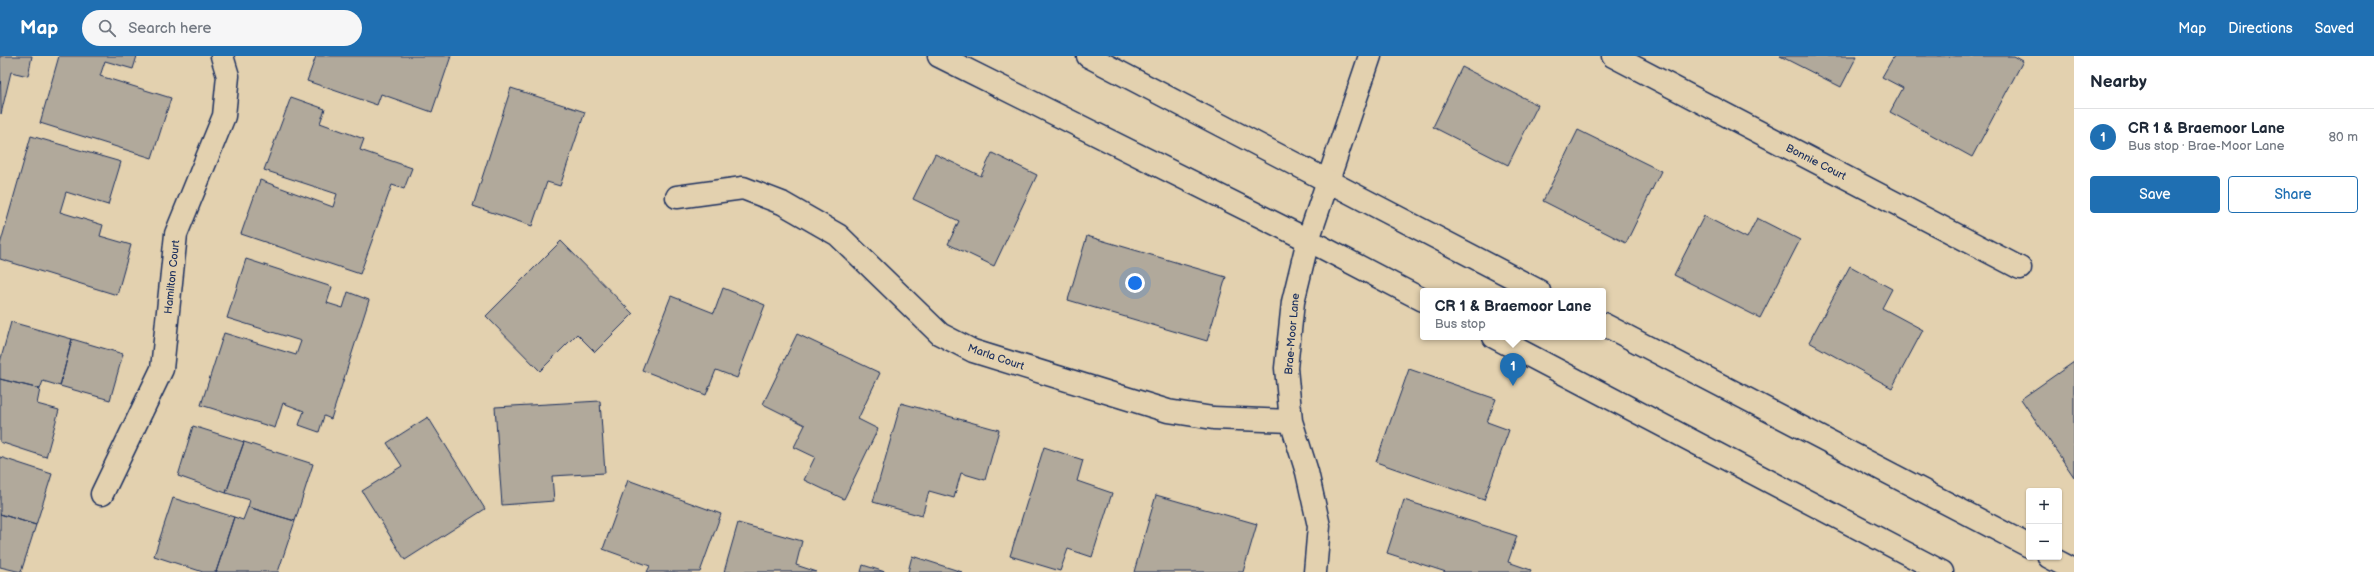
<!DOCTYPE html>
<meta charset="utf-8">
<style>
:root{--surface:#fff;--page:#f6f6f7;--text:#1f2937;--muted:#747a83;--line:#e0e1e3;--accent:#1f6fb2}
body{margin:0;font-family:"Balsamiq Sans",sans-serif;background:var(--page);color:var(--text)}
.controls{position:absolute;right:12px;bottom:12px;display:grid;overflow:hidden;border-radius:4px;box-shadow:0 1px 3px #0004}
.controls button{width:36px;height:36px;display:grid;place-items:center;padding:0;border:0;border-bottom:1px solid var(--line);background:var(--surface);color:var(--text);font:20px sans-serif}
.you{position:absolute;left:1135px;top:227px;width:14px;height:14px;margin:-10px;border:3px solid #fff;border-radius:50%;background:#1a73e8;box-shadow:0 0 0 6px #1a73e833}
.badge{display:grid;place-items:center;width:26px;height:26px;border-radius:50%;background:var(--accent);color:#fff;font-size:13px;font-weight:700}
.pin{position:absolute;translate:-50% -33px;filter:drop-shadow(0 1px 2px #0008)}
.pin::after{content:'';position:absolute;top:21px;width:14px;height:12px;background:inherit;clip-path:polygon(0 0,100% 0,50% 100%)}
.popup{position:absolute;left:1420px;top:232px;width:186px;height:52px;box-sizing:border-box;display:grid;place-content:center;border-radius:4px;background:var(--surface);filter:drop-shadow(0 1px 3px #0005);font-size:13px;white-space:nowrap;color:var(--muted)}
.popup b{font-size:15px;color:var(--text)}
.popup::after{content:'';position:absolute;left:50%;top:100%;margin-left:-8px;border:8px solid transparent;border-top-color:var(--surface)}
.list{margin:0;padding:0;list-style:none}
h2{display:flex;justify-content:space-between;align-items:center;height:52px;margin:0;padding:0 16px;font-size:17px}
h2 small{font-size:13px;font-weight:400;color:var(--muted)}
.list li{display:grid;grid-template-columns:26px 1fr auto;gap:12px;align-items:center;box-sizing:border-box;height:56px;padding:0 16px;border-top:1px solid var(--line)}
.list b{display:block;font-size:15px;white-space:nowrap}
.list p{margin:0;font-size:13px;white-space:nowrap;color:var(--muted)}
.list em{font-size:13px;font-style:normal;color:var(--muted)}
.actions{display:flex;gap:8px;padding:12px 16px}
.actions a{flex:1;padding:9px 0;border:1px solid var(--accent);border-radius:4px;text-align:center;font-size:14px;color:var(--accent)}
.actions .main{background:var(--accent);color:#fff}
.icon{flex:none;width:22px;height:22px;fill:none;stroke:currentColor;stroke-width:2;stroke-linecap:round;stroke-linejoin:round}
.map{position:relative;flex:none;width:2074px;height:516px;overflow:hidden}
header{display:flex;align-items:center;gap:24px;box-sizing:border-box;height:56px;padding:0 20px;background:var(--accent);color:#fff}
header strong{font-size:19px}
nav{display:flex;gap:22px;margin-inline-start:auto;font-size:14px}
.search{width:280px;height:36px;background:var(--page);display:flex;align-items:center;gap:10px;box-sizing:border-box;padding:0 14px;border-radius:22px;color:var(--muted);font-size:15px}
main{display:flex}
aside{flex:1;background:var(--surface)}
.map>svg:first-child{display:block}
</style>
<header>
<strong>Map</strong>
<div class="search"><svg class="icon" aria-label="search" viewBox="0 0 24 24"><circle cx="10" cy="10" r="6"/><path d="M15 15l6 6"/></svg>Search here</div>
<nav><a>Map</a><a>Directions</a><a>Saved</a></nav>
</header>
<main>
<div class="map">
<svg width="2074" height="516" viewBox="0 0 2074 516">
<rect width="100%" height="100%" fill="#e3d1af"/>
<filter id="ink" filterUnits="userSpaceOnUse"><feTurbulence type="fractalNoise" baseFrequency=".025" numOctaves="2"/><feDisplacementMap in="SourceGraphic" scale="8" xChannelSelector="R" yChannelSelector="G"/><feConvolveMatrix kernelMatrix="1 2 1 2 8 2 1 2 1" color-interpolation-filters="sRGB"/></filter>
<g filter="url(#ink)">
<path fill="#b1a99b" stroke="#1b2f5e" d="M0,0H32L28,20L11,16L1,58Z
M59,0H137L133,13L105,5L100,20L171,42L152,102L40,67Z
M316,0H451L432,56L381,38L377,49L307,25Z
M1780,0H1857L1841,31Z
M1894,0H2014L2023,5L1972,101L1890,56L1903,32L1882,21Z
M1462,11L1538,49L1508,109L1433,71Z
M511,32L585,56L560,130L547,126L532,170L473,150Z
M291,41L325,53L320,67L364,83L360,94L412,112L404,133L392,129L360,218L241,178L260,124L333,151L337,138L264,114Z
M1578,74L1661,115L1626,187L1543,145Z
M31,80L121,106L108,149L66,136L60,156L103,169L100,180L131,189L117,239L0,203V189Z
M992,97L1037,119L994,210L948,188L959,165L913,143L935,98L981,120Z
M1704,160L1747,182L1757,162L1800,184L1760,262L1674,219Z
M1087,180L1226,221L1207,285L1068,244Z
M561,185L633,258L595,296L577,278L540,315L486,260Z
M246,203L332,231L327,247L343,252L348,236L369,244L331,363L324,360L319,376L299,369L304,355L283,347L275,372L201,349L224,277L296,299L301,285L227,262Z
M1850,210L1892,233L1882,252L1923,274L1892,332L1809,286Z
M723,232L765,249L737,322L716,314L706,339L642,314L671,240L714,257Z
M11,266L72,283L60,330L43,325L40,333L0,323V306Z
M797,278L880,317L858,363L878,373L844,443L804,424L815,401L794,391L805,369L763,348Z
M72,283L123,298L110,344L60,330Z
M2074,306V421L2021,343Z
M1409,313L1496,343L1487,366L1509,374L1484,444L1376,406Z
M0,323L40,333L37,348L59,354L46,401L0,386Z
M600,345L605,417L552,420L554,445L502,449L495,351Z
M901,347L999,374L985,424L961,417L954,442L929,435L922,460L873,446Z
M428,361L485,453L405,504L362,435L402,410L387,387Z
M193,370L244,386L226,437L178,420Z
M244,386L313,408L295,465L248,451L250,444L226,437Z
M1044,391L1083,404L1077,425L1112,437L1092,501L1068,493L1060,515L1010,500Z
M0,401L52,418L36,469L0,458Z
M628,424L721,458L700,516H647L650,510L603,493Z
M1156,439L1257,468L1243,516H1134Z
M173,442L234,461L216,516H203L154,500Z
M1404,444L1517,480L1508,506L1531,514L1530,516H1446L1387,497Z
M248,451L295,465L278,516H216L234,461L243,464Z
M0,458L36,469L21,516L0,511Z
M738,467L802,485L796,509L817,516H724Z
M912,500L962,516H908Z
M863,509L885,516H861Z"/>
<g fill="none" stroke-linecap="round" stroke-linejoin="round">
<defs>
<path id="minor" d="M1613,0L2020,212
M677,141L743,132L782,147L838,179L940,278L973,295L1168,355L1213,362L1291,365
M102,438L162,313L176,178L224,60L228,20L222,0
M1315,516L1319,470L1307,416L1291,365L1286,312L1293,246L1308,184L1370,0"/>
<path id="secondary" d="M939,0L1308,184L1423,244
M1088,0L1539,235
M1603,268L2029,490
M1494,281L1942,516
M2049,501L2074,514"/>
</defs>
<use href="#minor" stroke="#1b2f5e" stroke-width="25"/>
<use href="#secondary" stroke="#1b2f5e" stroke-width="25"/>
<use href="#minor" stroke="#e3d1af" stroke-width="22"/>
<use href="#secondary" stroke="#e3d1af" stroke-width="22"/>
</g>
</g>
<g text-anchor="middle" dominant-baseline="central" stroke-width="3.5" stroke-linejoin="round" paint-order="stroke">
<g font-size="11" fill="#1b2f5e" stroke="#e3d1af">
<text transform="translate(1816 106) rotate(27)">Bonnie Court</text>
<text transform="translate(172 221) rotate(-84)">Hamilton Court</text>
<text transform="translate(1292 278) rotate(-85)">Brae-Moor Lane</text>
<text transform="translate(996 301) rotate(19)">Marla Court</text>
</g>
</g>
</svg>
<div class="controls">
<button>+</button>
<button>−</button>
</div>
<div class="you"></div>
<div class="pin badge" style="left:1513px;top:330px">1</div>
<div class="popup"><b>CR 1 &amp; Braemoor Lane</b>Bus stop</div>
</div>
<aside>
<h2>Nearby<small></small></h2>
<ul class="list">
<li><span class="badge">1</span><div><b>CR 1 &amp; Braemoor Lane</b><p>Bus stop · Brae-Moor Lane</p></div><em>80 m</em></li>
</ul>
<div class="actions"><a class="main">Save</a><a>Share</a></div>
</aside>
</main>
